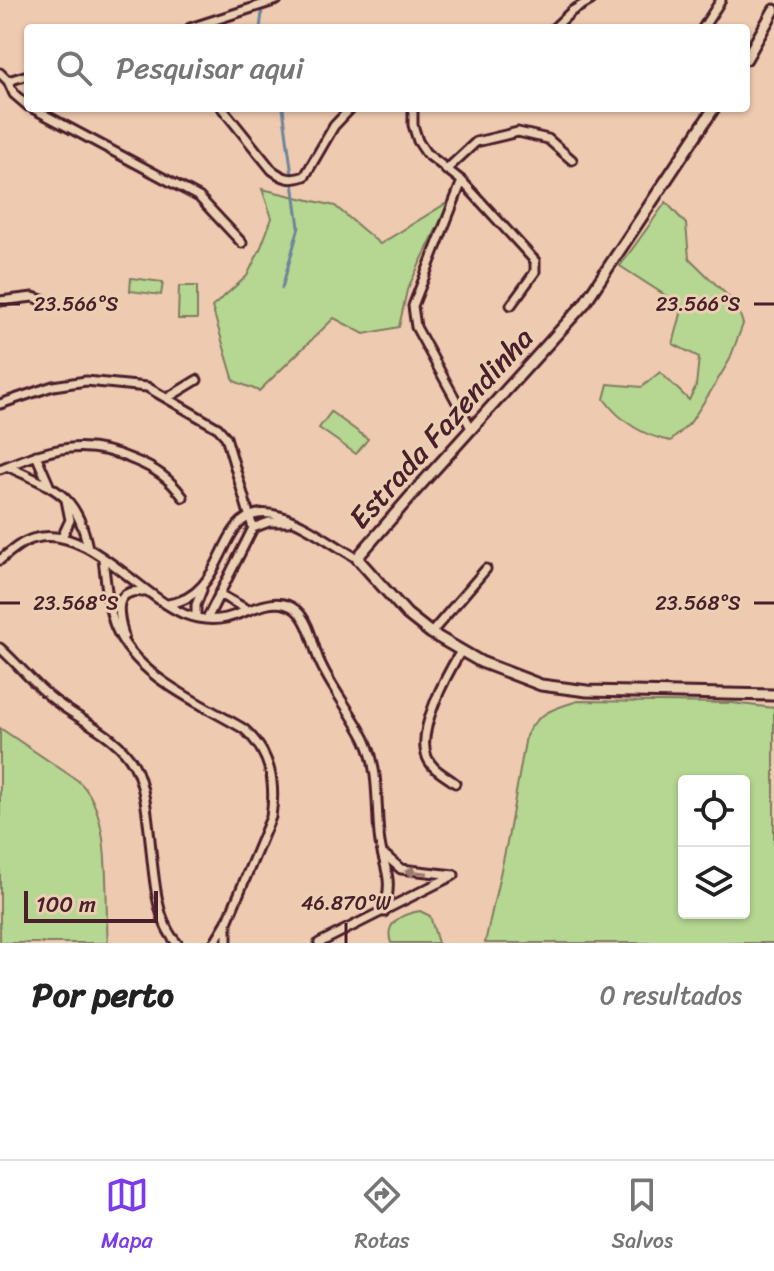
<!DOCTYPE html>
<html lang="pt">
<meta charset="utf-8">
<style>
:root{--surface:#fff;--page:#f2f2f2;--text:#222;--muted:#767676;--line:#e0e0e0;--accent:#7c3aed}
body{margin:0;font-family:Sriracha,sans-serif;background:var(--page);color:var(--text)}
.controls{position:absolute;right:24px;bottom:24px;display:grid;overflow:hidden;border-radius:8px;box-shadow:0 2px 6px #0004}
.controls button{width:72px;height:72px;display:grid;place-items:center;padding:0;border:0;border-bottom:2px solid var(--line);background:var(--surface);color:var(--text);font:40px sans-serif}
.scale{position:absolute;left:24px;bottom:20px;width:134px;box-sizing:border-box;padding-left:8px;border:4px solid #4a1f2b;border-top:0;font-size:22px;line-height:28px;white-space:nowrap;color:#4a1f2b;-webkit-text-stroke:6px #ebcfb2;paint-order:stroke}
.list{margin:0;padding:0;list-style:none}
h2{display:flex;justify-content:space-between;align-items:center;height:104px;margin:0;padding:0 32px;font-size:34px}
h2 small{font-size:26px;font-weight:400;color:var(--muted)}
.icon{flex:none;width:44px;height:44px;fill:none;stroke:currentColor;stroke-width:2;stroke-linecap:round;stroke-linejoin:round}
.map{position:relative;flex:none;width:774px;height:943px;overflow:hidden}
.search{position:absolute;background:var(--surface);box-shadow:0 2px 6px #0004;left:24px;right:24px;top:24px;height:88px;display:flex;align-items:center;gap:20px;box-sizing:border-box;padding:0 28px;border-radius:8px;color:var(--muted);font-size:30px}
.sheet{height:216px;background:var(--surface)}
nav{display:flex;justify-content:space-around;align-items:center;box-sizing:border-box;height:112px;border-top:2px solid var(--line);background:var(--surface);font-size:22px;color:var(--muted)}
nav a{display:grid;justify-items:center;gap:4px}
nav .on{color:var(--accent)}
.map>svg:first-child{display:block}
</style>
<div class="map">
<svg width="774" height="943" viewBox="0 0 774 943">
<rect width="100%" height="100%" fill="#eecab0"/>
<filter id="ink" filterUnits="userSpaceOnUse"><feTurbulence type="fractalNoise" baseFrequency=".0125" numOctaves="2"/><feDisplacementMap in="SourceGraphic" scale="16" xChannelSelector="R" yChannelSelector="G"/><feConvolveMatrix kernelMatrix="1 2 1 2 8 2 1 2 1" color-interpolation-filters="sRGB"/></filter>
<g filter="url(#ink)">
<path fill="#b5d792" stroke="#807b5e" stroke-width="2" fill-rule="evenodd" d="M262,189L335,206L380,244L450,201L407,290L399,327L364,334L334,318L259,391L234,381L212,307L247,276L261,247L272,218Z
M666,202L686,224L689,258L737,305L743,324L729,361L711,391L690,423L671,441C643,436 621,422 604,399L608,384L642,387L660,372L689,400L696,386L699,357L673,344L681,314L677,303L620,266Z
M131,278L163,282L161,295L130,291Z
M179,286H197V319H178Z
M331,412L368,439L356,454L319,428Z
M578,701L732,703L774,708V943H485L508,838L526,736C536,713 555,708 578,701ZM684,781H744V913H684Z
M0,728L77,780C114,809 104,898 108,943H0Z
M420,911L430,916L438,943H391C384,922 402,914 420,911Z"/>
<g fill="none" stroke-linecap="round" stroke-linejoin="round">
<path stroke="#6d859b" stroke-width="3" d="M260,28L262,13
M282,288L299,227L283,108"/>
<defs>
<path id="minor" d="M190,28L277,0
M554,28L572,11L591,0
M703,28L721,0
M0,73L8,81L14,94L28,106
M8,81L28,75
M32,108L199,197L242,243
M222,108L272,170C284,179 291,181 305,176L334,126L351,108
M413,108V125L418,141L426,153L462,181L535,261V272L511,305
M446,170L476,142L518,132L548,139L572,160
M462,181L413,306L416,327L471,428
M0,301L33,297L48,302
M169,397L197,380
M0,404L53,386L86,381L147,387L218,428L226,437L253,528
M36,455L49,485
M9,467C55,489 77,493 88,548
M0,469C50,449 83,437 134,460C156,469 169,478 183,497
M62,537L70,520L66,500
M103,559C106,580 107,605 115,626C137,678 199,702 244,729C271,753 276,783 271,817L228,920L214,943
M0,560C11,551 22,541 36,538C87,525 139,595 184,614C197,619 212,621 226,618C248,613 275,593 296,610C310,622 312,643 319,660C331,688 351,711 365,739C379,769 376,802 379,835C382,868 395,873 384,912
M219,594L248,610
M168,604C234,595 213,496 280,516C307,524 333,545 357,558
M196,617V605L202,590
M207,619L253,528L269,522H288
M431,633L486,569
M124,636C118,614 112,588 144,592
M0,648C20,666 36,687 58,703C83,722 118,736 134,765C158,809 143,909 177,943
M455,783C445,775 432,770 427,757C416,731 447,674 461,651
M386,856L401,869L454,875
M227,943V921
M319,943L454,875"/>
<path id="tertiary" d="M746,59L774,10
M714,108L584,304L416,490L357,558L407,614L431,633L481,662L541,685L587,691L774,695"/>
</defs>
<use href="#minor" stroke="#4a1f2b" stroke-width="13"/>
<use href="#tertiary" stroke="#4a1f2b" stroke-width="15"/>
<use href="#minor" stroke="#ebcfb2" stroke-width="7"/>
<use href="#tertiary" stroke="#ebcfb2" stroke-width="9"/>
</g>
<defs><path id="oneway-solid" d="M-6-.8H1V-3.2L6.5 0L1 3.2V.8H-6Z" transform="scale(2)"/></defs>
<use fill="#9a776e" href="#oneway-solid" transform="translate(416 872) rotate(-173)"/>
</g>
<path fill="none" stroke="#4a1f2b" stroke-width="3" d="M0,304H20M754,304H774M0,603H20M754,603H774M346,923V943"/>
<g text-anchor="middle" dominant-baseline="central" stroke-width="6" stroke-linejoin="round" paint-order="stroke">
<g font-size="30" fill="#4a1f2b" stroke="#ebcfb2">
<text transform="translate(441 428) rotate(-48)">Estrada Fazendinha</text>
</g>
</g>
<g font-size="20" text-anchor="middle" fill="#4a1f2b" stroke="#ebcfb2" stroke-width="6" stroke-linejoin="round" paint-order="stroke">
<text x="76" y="311">23.566°S</text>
<text x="698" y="311">23.566°S</text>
<text x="76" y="610">23.568°S</text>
<text x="698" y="610">23.568°S</text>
<text x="346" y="910">46.870°W</text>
</g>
</svg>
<div class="controls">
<button><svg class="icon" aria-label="locate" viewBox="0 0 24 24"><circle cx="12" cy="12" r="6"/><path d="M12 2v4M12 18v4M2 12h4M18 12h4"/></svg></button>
<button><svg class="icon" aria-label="layers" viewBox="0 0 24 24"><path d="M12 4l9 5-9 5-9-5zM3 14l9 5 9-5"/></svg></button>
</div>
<div class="scale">100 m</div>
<div class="search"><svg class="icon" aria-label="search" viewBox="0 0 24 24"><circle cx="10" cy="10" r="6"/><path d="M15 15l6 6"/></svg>Pesquisar aqui</div>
</div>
<section class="sheet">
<h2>Por perto<small>0 resultados</small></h2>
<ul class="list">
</ul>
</section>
<nav>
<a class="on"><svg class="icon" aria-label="map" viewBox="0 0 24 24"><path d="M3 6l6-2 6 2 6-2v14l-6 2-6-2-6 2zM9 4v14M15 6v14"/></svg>Mapa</a>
<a><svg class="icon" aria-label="directions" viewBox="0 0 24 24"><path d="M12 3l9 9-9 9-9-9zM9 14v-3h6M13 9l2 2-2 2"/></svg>Rotas</a>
<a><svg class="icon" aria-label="saved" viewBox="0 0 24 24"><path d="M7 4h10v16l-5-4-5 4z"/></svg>Salvos</a>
</nav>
